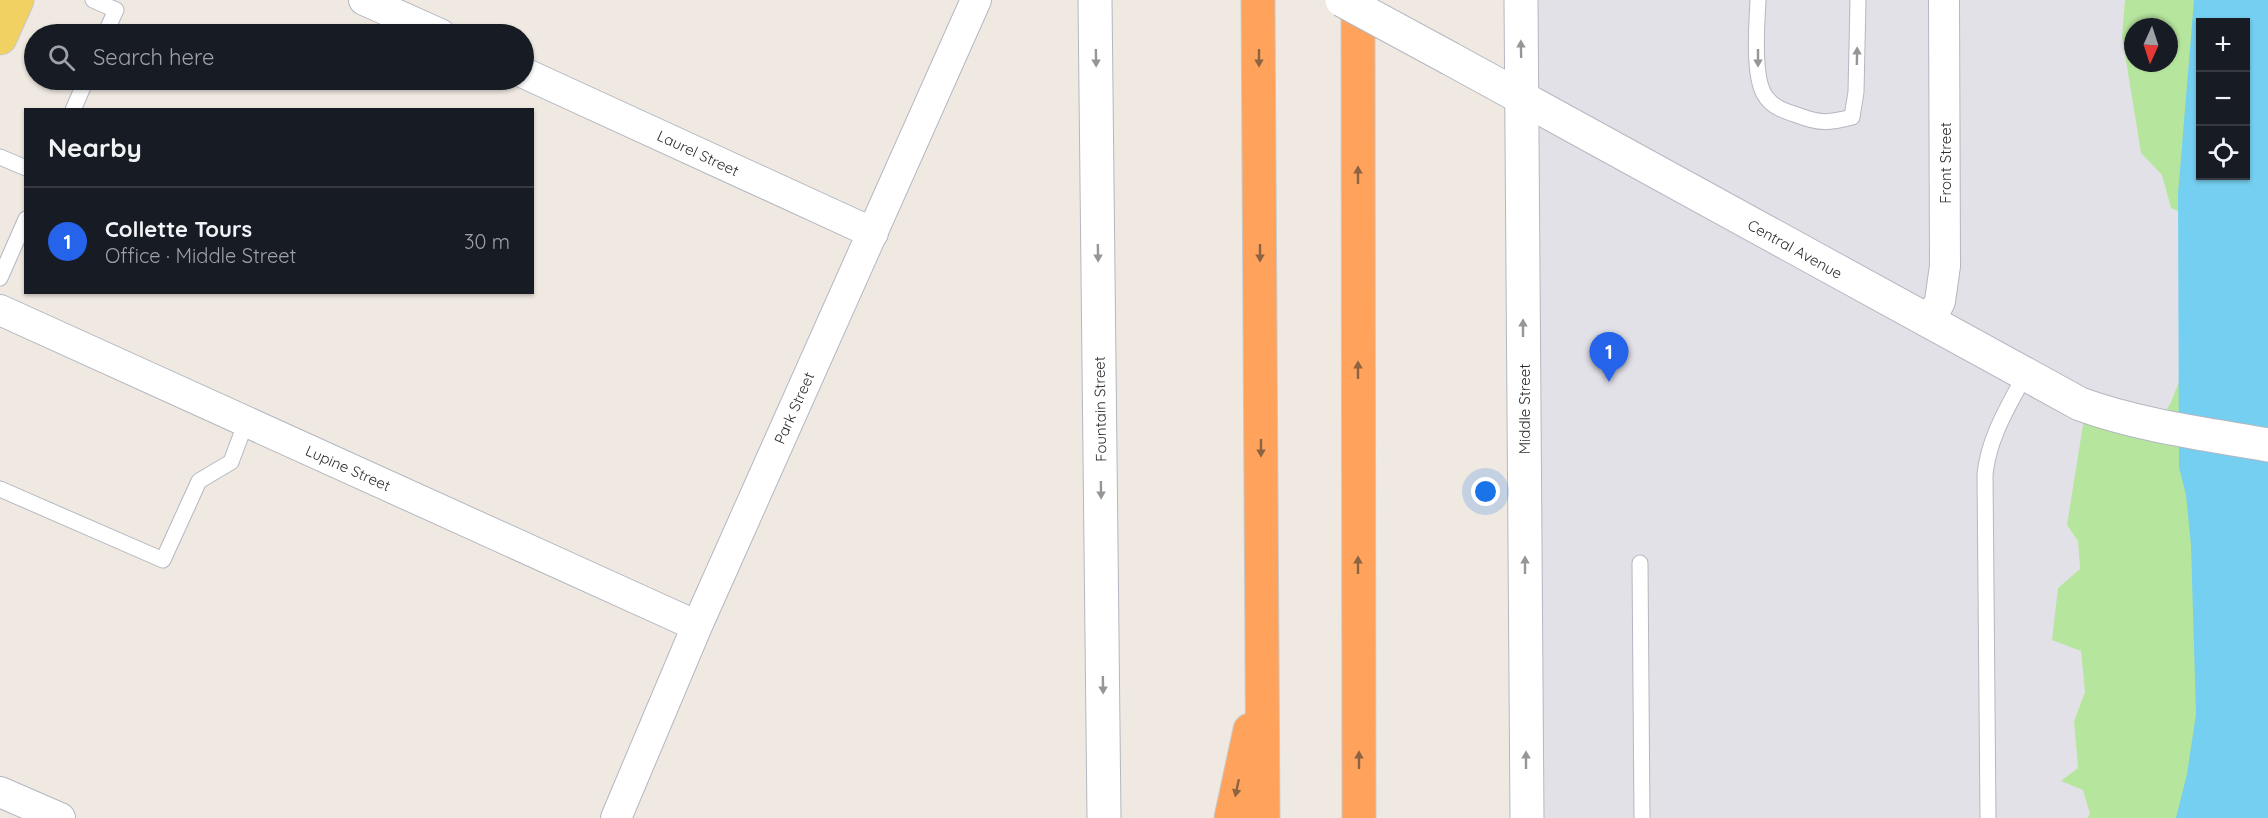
<!DOCTYPE html>
<meta charset="utf-8">
<style>
:root{--surface:#171b24;--page:#242831;--text:#f1f3f6;--muted:#9ea1a6;--line:#363941;--accent:#2563eb}
body{margin:0;font-family:Quicksand,sans-serif;background:var(--page);color:var(--text)}
.controls{position:absolute;right:18px;top:18px;display:grid;overflow:hidden;border-radius:0px;box-shadow:0 2px 4px #0004}
.controls button{width:54px;height:54px;display:grid;place-items:center;padding:0;border:0;border-bottom:2px solid var(--line);background:var(--surface);color:var(--text);font:30px sans-serif}
.compass{position:absolute;left:2124px;top:18px;width:54px;height:54px;border-radius:50%;background:var(--surface);box-shadow:0 2px 4px #0004;rotate:183deg}
.you{position:absolute;left:1486px;top:492px;width:21px;height:21px;margin:-15px;border:4px solid #fff;border-radius:50%;background:#1a73e8;box-shadow:0 0 0 9px #1a73e833}
.badge{display:grid;place-items:center;width:39px;height:39px;border-radius:50%;background:var(--accent);color:#fff;font-size:20px;font-weight:700}
.pin{position:absolute;translate:-50% -50px;filter:drop-shadow(0 2px 3px #0008)}
.pin::after{content:'';position:absolute;top:32px;width:21px;height:18px;background:inherit;clip-path:polygon(0 0,100% 0,50% 100%)}
.list{margin:0;padding:0;list-style:none}
h2{display:flex;justify-content:space-between;align-items:center;height:78px;margin:0;padding:0 24px;font-size:26px}
h2 small{font-size:20px;font-weight:400;color:var(--muted)}
.list li{display:grid;grid-template-columns:39px 1fr auto;gap:18px;align-items:center;box-sizing:border-box;height:108px;padding:0 24px;border-top:2px solid var(--line)}
.list b{display:block;font-size:22px;white-space:nowrap}
.list p{margin:0;font-size:20px;white-space:nowrap;color:var(--muted)}
.list em{font-size:20px;font-style:normal;color:var(--muted)}
.icon{flex:none;width:33px;height:33px;fill:none;stroke:currentColor;stroke-width:2;stroke-linecap:round;stroke-linejoin:round}
.map{position:relative;flex:none;width:2268px;height:818px;overflow:hidden}
.search{position:absolute;background:var(--surface);box-shadow:0 2px 4px #0004;left:24px;top:24px;width:510px;height:66px;display:flex;align-items:center;gap:15px;box-sizing:border-box;padding:0 21px;border-radius:33px;color:var(--muted);font-size:22px}
.panel{position:absolute;background:var(--surface);box-shadow:0 2px 4px #0004;left:24px;top:108px;width:510px;height:186px;border-radius:0px}
.map>svg:first-child{display:block}
</style>
<div class="map">
<svg width="2268" height="818" viewBox="0 0 2268 818">
<rect width="100%" height="100%" fill="#efe9e1"/>
<path fill="#e3e1e8" d="M1523,0H2125L2122,36L2141,153L2162,175L2171,208L2182,213L2196,338L2171,402L2164,415L2067,525L2078,541L2080,570L2058,588L2081,651L2085,692L2074,721L2078,768L2090,814L2087,818H1522Z"/>
<path fill="#b6e59e" fill-rule="evenodd" d="M2125,0H2226L2200,22V176L2236,818H2087L2090,814L2083,790L2061,781L2078,768L2074,721L2085,692L2081,651L2052,640L2058,588L2080,569L2078,541L2067,525L2087,400L2164,415L2171,402L2196,338L2182,213L2171,208L2162,175L2141,153L2122,36ZM2133,27H2169V63H2133Z"/>
<path fill="#75cff0" fill-rule="evenodd" d="M2194,0H2268V818H2176L2187,774L2196,714L2191,545L2186,495L2179,467L2178,194ZM2200,22H2246V176H2200Z"/>
<g fill="none" stroke-linecap="round" stroke-linejoin="round">
<defs>
<path id="service" d="M93,0L116,10L105,34
M1758,0C1757,23 1752,79 1766,97C1774,108 1785,111 1797,115C1820,124 1829,123 1852,117L1856,92L1858,0
M73,110L86,80
M0,157L26,168
M0,278L26,219
M0,489L163,560L199,481L231,462L246,422
M1640,563L1642,818
M1988,818L1985,474C1989,437 2008,407 2025,375"/>
<path id="minor" d="M364,0L440,34
M524,73L873,233
M0,310L697,626
M1930,322L1940,301L1945,266L1944,0
M0,792L60,818
M616,818L697,626L976,0"/>
<path id="tertiary" d="M1095,0L1104,818
M1521,0L1527,818"/>
<path id="secondary" d="M1451,59L2080,404C2141,426 2205,434 2268,445"/>
<path id="primary" d="M0,38L17,0"/>
<path id="motorway" d="M1258,0L1263,818
M1358,0L1359,818
M1231,818L1250,730"/>
</defs>
<use href="#service" stroke="#b4b7c1" stroke-width="17"/>
<use href="#minor" stroke="#b4b7c1" stroke-width="32"/>
<use href="#tertiary" stroke="#b4b7c1" stroke-width="35"/>
<use href="#secondary" stroke="#b4b7c1" stroke-width="35"/>
<use href="#primary" stroke="#c9c9c9" stroke-width="35"/>
<use href="#motorway" stroke="#c9c9c9" stroke-width="35"/>
<use href="#service" stroke="#fff" stroke-width="15"/>
<use href="#minor" stroke="#fff" stroke-width="30"/>
<use href="#tertiary" stroke="#fff" stroke-width="33"/>
<use href="#secondary" stroke="#fff" stroke-width="33"/>
<use href="#primary" stroke="#f2d163" stroke-width="33"/>
<use href="#motorway" stroke="#ffa35c" stroke-width="33"/>
<defs>
<path id="secondary-bridge" d="M1342,0L1451,59"/>
</defs>
<use href="#secondary-bridge" stroke="#b4b7c1" stroke-width="35" stroke-linecap="butt"/>
<use href="#secondary-bridge" stroke="#fff" stroke-width="33"/>
</g>
<defs><path id="oneway-solid" d="M-6-.8H1V-3.2L6.5 0L1 3.2V.8H-6Z" transform="scale(1.5)"/></defs>
<g fill="#969696">
<use href="#oneway-solid" transform="translate(1521 49) rotate(-91)"/>
<use href="#oneway-solid" transform="translate(1857 56) rotate(-89)"/>
<use href="#oneway-solid" transform="translate(1096 58) rotate(89)"/>
<use href="#oneway-solid" transform="translate(1758 58) rotate(90)"/>
<use href="#oneway-solid" transform="translate(1098 253) rotate(89)"/>
<use href="#oneway-solid" transform="translate(1523 328) rotate(-90)"/>
<use href="#oneway-solid" transform="translate(1101 490) rotate(89)"/>
<use href="#oneway-solid" transform="translate(1525 565) rotate(-90)"/>
<use href="#oneway-solid" transform="translate(1103 685) rotate(89)"/>
<use href="#oneway-solid" transform="translate(1526 760) rotate(-90)"/>
</g>
<g fill="#8c6343">
<use href="#oneway-solid" transform="translate(1259 58) rotate(90)"/>
<use href="#oneway-solid" transform="translate(1358 175) rotate(-90)"/>
<use href="#oneway-solid" transform="translate(1260 253) rotate(90)"/>
<use href="#oneway-solid" transform="translate(1358 370) rotate(-90)"/>
<use href="#oneway-solid" transform="translate(1261 448) rotate(90)"/>
<use href="#oneway-solid" transform="translate(1358 565) rotate(-90)"/>
<use href="#oneway-solid" transform="translate(1359 760) rotate(-90)"/>
<use href="#oneway-solid" transform="translate(1237 788) rotate(102)"/>
</g>
<g text-anchor="middle" dominant-baseline="central" stroke-width="4.5" stroke-linejoin="round" paint-order="stroke">
<g font-size="15" fill="#2e2e2e" stroke="#fff">
<text transform="translate(698 153) rotate(25)">Laurel Street</text>
<text transform="translate(1945 163) rotate(-90)">Front Street</text>
<text transform="translate(1795 249) rotate(29)">Central Avenue</text>
<text transform="translate(794 408) rotate(-66)">Park Street</text>
<text transform="translate(1100 409) rotate(-91)">Fountain Street</text>
<text transform="translate(1524 409) rotate(-90)">Middle Street</text>
<text transform="translate(348 468) rotate(24)">Lupine Street</text>
</g>
</g>
</svg>
<div class="controls">
<button>+</button>
<button>−</button>
<button><svg class="icon" aria-label="locate" viewBox="0 0 24 24"><circle cx="12" cy="12" r="6"/><path d="M12 2v4M12 18v4M2 12h4M18 12h4"/></svg></button>
</div>
<svg class="compass" viewBox="-18 -18 36 36"><path d="M0-13l5 13h-10z" fill="#e53935"/><path d="M0 13l5-13h-10z" fill="#9ea1a6"/></svg>
<div class="you"></div>
<div class="pin badge" style="left:1609px;top:382px">1</div>
<div class="search"><svg class="icon" aria-label="search" viewBox="0 0 24 24"><circle cx="10" cy="10" r="6"/><path d="M15 15l6 6"/></svg>Search here</div>
<section class="panel">
<h2>Nearby<small></small></h2>
<ul class="list">
<li><span class="badge">1</span><div><b>Collette Tours</b><p>Office · Middle Street</p></div><em>30 m</em></li>
</ul>
</section>
</div>
